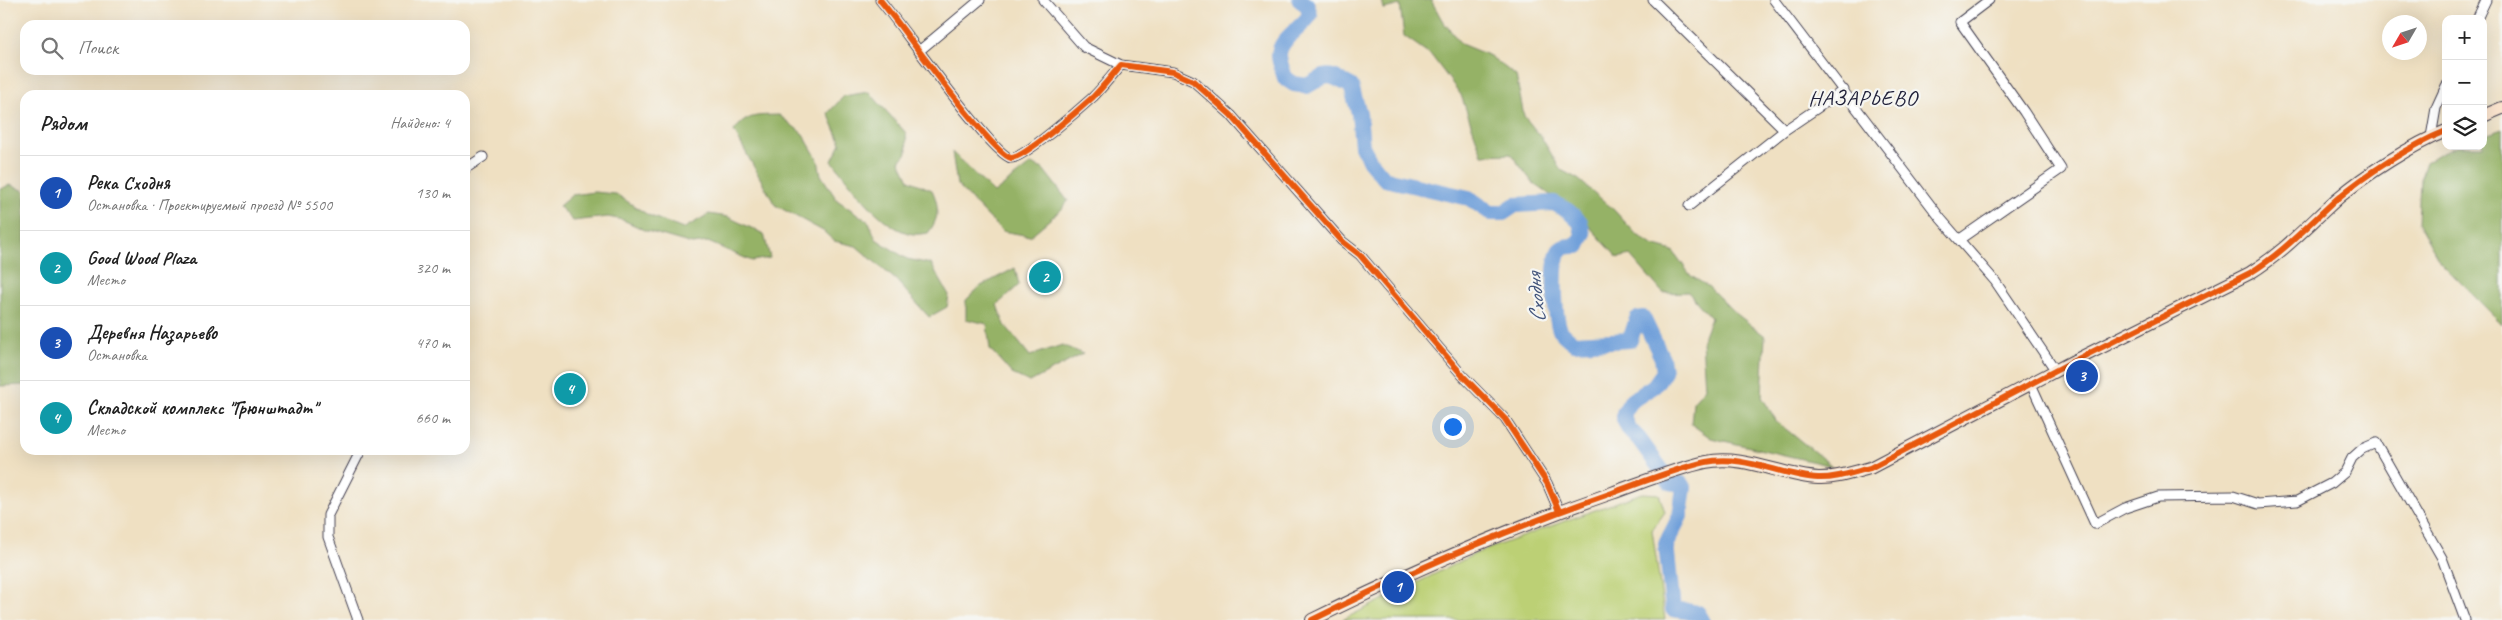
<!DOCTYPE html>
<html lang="ru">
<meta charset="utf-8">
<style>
:root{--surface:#fff;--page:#f2f2f2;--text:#222;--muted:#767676;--line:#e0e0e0;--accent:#db2777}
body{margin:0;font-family:Caveat,sans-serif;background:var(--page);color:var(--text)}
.controls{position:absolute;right:15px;top:15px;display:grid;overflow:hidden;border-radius:10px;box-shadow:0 5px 20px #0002}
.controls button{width:45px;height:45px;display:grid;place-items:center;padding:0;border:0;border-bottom:1px solid var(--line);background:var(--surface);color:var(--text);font:25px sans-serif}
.compass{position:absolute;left:2382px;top:15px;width:45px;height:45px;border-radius:50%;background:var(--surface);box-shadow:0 5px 20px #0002;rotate:231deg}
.you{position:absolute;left:1452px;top:426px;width:18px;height:18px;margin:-12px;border:4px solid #fff;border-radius:50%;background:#1a73e8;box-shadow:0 0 0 8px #1a73e833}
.badge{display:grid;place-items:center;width:32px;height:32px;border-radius:50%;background:var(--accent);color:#fff;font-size:16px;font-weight:700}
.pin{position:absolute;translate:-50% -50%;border:2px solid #fff;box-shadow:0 1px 5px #0006}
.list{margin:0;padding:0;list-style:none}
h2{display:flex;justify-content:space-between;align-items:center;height:65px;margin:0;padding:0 20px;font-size:21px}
h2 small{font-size:16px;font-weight:400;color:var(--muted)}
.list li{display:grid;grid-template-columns:32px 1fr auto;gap:15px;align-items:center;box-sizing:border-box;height:75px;padding:0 20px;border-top:1px solid var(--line)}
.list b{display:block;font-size:19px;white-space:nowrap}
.list p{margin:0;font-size:16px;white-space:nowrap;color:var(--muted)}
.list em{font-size:16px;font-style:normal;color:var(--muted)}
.icon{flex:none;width:28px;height:28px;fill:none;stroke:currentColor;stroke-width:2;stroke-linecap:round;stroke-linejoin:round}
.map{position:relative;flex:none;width:2502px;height:620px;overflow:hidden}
.search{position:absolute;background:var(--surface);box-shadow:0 5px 20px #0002;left:20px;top:20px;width:450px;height:55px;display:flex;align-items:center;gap:12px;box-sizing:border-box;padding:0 18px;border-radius:15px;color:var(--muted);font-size:19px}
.panel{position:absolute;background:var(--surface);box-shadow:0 5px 20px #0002;left:20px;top:90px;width:450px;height:365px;border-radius:15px}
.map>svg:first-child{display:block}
</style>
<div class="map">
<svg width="2502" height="620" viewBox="0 0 2502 620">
<rect width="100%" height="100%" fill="#f6f6f2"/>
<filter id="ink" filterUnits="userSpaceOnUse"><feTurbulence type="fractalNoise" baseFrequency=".02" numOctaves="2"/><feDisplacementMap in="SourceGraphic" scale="10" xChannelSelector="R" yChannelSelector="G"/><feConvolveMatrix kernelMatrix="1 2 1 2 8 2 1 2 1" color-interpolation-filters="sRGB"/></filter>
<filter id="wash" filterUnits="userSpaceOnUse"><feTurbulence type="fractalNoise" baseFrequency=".0096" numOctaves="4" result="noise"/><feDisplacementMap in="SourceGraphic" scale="20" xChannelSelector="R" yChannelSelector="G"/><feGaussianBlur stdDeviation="1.12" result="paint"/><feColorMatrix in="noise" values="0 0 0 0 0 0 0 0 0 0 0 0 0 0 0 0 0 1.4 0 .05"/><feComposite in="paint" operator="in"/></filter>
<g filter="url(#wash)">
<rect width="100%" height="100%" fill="#efe0c2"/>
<path fill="#bcd074" stroke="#6f7958" d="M1642,493L1659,494L1665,512L1652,530L1665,620H1342L1477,553Z"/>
<path fill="#95b266" stroke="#5c6a50" d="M1382,0H1431L1442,20L1461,44L1490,56L1516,76L1524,116L1541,137L1561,170L1578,179L1613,209L1636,234L1652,245L1673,251L1691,276L1709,287L1733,311L1765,336L1762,397L1777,422L1832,466L1711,438L1691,424L1693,402L1705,388L1702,341L1711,318L1688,292L1663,293L1630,255L1618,258L1578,214L1533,183L1511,154L1482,155L1461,95L1431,55L1404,36L1400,5L1384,9Z
M869,92L906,133L907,153L900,161L909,180L932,190C940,207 939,219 928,233C922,234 914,235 908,233C879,225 850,183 832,161L841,143L828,113L844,96Z
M779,115L803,134L818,160L821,175L837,200L869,222L876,239L907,259L931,264L949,295L947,307L929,317L896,280L856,246L834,241L823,231L775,205L734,131C748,113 758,116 779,115Z
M2502,129V324L2440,262L2418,223L2420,179L2426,162L2441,153L2457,146H2483V136Z
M952,152L994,193L1031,164L1043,169L1068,201L1062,209L1030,236L1002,231L957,185Z
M10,185L25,191V385L0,386V189Z
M594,192L616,194L648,215L683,229L709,214L728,217L764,234L770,258L752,261L708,242L692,244L647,231L623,220L608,217L573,221L559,206L572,195Z
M1015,268L1019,285L997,305L1005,325L1030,356L1062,345L1083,354L1030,382L1012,374L990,349L987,324L966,319V300L981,286Z"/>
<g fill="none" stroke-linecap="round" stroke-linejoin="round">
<path stroke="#71a0da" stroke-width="16" d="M1300,0L1307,5L1310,15C1303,27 1279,39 1279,55C1279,62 1283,71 1285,78L1294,84L1307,86C1330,72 1328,74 1351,86L1359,113L1362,146L1370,161L1385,179L1469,198L1491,213H1503L1515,205L1554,203L1568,211L1580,222L1583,235L1578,246C1572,246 1565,245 1560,250C1551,259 1555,318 1560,330C1563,335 1569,339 1574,343L1630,340L1637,319L1643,318L1662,358L1664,372L1654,386L1631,401L1624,413V419L1628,428L1639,439L1670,482L1682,484L1684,487L1680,516L1666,544L1673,609L1698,613L1702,620"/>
</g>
</g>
<g filter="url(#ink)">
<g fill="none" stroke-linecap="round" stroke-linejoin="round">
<defs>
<path id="street" d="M880,0C899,22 993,156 1011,158C1023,159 1082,107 1093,97C1103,87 1112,75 1121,65L1173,72L1193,81L1231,115L1342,241L1360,255L1463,376L1505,419L1547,483L1559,511
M1043,0L1084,47L1121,65
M1653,0L1785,130
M1774,0L1941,219L1995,281L2056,371
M2477,19L2486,0
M919,51L980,0
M2431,137L2436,108L2446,86
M465,169L483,157
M1689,206L1785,130L1844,90
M1960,239L2061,169L2024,112L1960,22L1989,0
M2031,384L2095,524L2125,508L2158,497L2233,496L2258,504L2297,501L2332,483L2345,472L2352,458L2362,449L2376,443L2442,558L2465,620
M358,620L328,537V515L361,450"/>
<path id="secondary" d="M2483,116L2502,108
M1312,620C1409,572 1510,528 1612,493C1643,482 1674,469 1706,462C1743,454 1782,476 1818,478C1835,479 1854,472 1870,468L2072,362L2250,273C2284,252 2309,224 2338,198C2365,175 2413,144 2446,131"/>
</defs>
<use href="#street" stroke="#413e4f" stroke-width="11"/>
<use href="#secondary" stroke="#413e4f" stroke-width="14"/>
<use href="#street" stroke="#fff" stroke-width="9"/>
<use href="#secondary" stroke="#fce5cf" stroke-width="12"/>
<defs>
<path id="cycleway" d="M880,0C899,22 993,156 1011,158C1023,159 1082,107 1093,97C1103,87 1112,75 1121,65L1173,72L1193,81L1231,115L1342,241L1360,255L1463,376L1505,419L1547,483L1559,511
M1312,620C1409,572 1510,528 1612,493C1643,482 1674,469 1706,462C1743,454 1782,476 1818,478C1835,479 1854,472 1870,468L2072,362L2250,273C2284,252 2309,224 2338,198C2365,175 2413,144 2446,131"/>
</defs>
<use href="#cycleway" stroke="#f6f6f2" stroke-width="9"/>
<use href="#cycleway" stroke="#e8590c" stroke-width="6"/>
</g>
</g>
<g text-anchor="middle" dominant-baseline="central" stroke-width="4.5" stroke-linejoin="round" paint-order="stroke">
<g font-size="22" letter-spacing="1" fill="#22223b" stroke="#f6f6f2">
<text x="1863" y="98">НАЗАРЬЕВО</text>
</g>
<g font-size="22" font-style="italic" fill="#42547b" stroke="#f6f6f2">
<text transform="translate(1536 298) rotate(-95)">Сходня</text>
</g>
</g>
</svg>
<div class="controls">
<button>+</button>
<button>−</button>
<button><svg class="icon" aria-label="layers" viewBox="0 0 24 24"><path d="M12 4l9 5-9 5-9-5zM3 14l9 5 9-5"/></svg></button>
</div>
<svg class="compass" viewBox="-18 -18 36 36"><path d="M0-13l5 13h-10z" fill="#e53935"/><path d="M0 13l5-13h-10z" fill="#767676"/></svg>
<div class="you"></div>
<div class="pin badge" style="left:1398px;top:587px;background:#1a4fb4">1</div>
<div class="pin badge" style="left:1045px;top:277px;background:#0f9aa8">2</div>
<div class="pin badge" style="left:2082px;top:376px;background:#1a4fb4">3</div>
<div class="pin badge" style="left:570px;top:389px;background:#0f9aa8">4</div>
<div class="search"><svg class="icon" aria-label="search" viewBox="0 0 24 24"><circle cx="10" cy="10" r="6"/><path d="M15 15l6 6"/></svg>Поиск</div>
<section class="panel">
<h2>Рядом<small>Найдено: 4</small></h2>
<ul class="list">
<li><span class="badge" style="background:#1a4fb4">1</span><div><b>Река Сходня</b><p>Остановка · Проектируемый проезд № 5500</p></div><em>130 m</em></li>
<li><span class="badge" style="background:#0f9aa8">2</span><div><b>Good Wood Plaza</b><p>Место</p></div><em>320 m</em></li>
<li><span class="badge" style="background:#1a4fb4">3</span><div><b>Деревня Назарьево</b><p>Остановка</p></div><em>470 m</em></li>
<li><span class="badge" style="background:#0f9aa8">4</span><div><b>Складской комплекс &quot;Грюнштадт&quot;</b><p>Место</p></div><em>660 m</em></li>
</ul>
</section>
</div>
